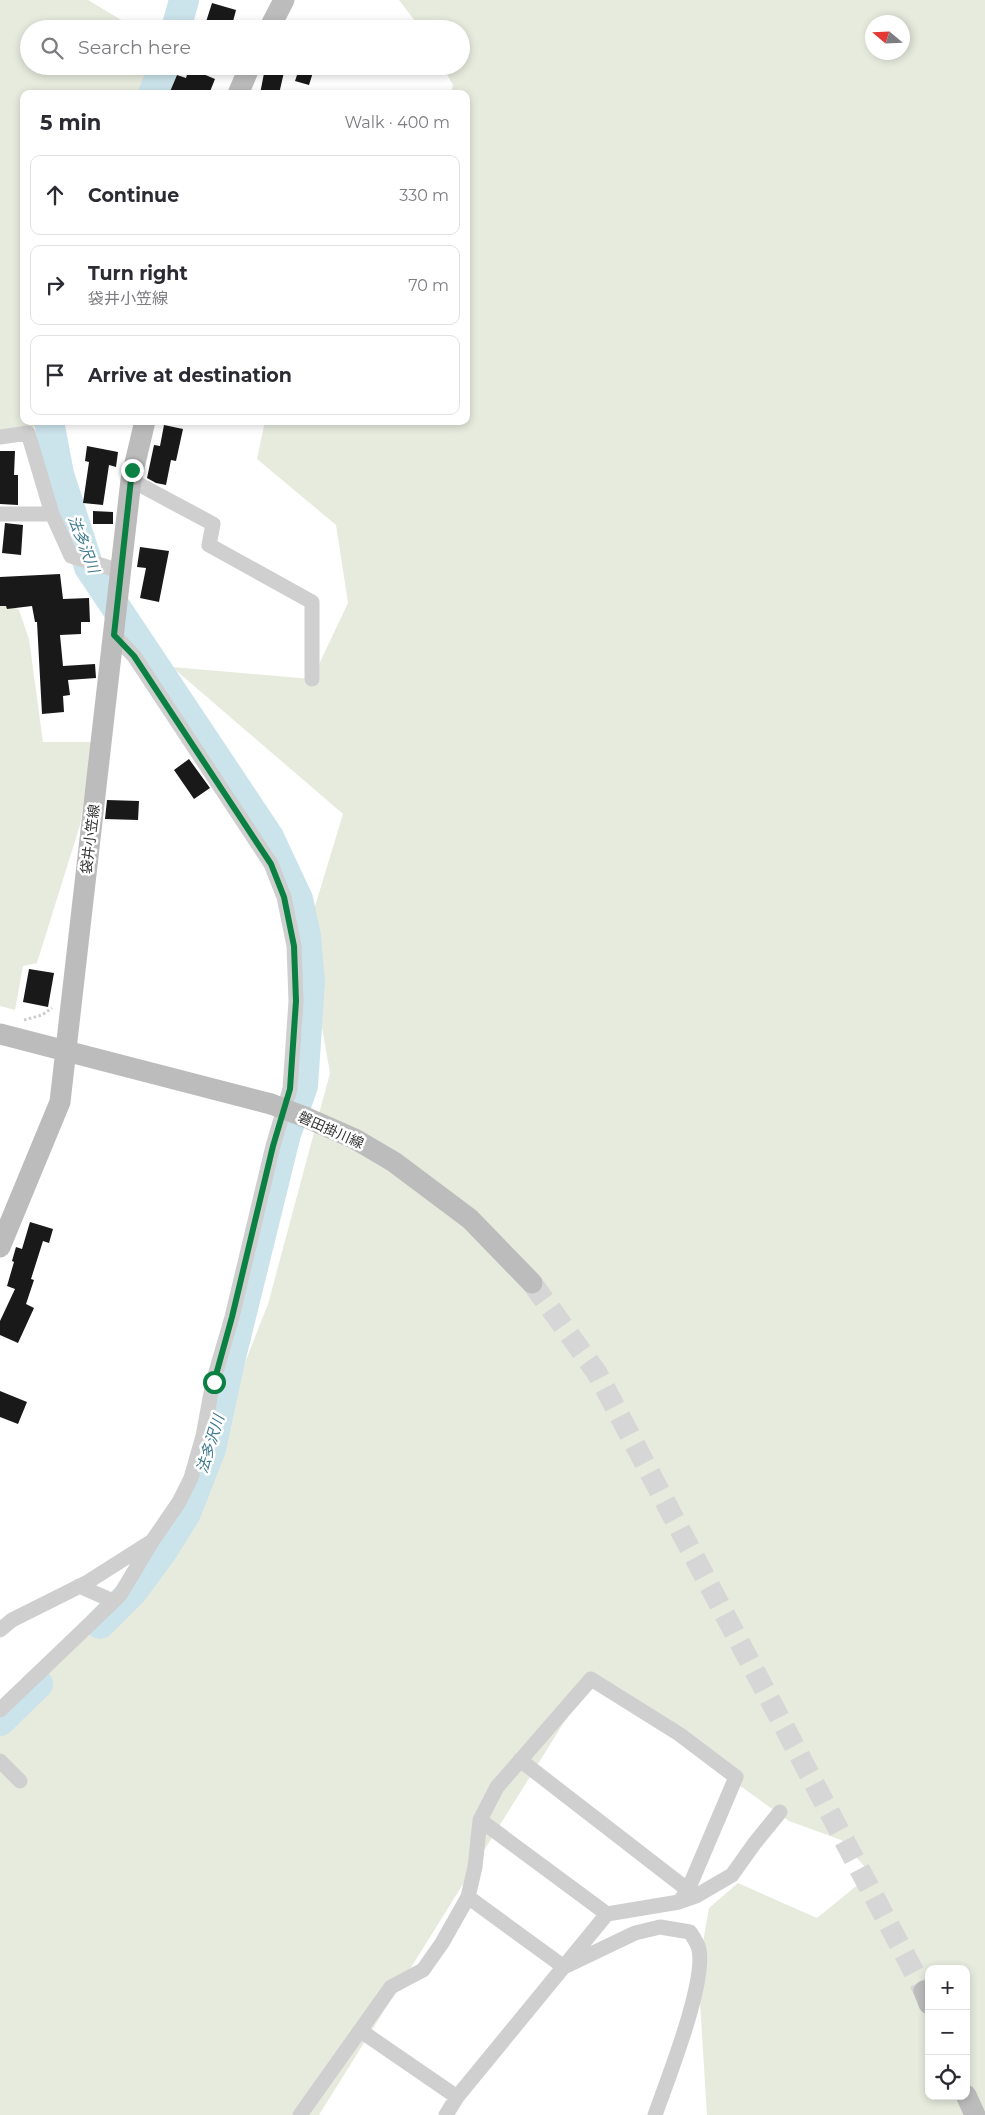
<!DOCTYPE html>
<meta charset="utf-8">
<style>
:root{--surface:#fff;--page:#f2f2f3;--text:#2b2b33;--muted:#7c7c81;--line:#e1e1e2}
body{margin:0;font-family:Montserrat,"Noto Sans JP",sans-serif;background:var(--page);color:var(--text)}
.controls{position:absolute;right:15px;bottom:15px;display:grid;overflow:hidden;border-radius:10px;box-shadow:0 2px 8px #0003}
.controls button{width:45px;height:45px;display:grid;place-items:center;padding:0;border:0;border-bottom:1px solid var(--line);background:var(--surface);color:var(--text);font:25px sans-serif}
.compass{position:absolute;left:865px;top:15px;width:45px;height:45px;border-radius:50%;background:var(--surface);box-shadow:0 2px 8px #0003;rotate:289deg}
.stop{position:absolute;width:15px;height:15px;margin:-11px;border:4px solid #0b8043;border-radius:50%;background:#fff}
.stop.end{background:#0b8043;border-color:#fff;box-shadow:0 1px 5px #0008}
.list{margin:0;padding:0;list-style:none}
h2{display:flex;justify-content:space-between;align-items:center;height:65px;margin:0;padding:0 20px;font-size:21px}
h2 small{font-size:16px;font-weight:400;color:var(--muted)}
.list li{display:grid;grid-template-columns:32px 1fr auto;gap:15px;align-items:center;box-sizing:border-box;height:80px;margin:0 10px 10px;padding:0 10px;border:1px solid var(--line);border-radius:10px}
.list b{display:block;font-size:19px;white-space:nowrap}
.list p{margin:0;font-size:16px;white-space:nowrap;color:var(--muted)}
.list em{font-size:16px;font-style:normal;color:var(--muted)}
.icon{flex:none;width:28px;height:28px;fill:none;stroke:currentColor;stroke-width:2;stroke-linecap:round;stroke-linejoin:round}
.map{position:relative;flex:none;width:985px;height:2115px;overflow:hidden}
.search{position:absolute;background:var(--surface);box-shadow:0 2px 8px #0003;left:20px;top:20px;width:450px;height:55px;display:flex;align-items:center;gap:12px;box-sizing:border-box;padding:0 18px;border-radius:28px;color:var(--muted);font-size:19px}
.panel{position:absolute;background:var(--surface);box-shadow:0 2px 8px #0003;left:20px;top:90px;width:450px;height:335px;border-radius:10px}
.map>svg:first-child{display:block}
</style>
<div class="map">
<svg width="985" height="2115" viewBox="0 0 985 2115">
<rect width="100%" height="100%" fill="#fff"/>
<path fill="#e7ebde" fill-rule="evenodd" d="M0,0H88L123,21L130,29H29V66H153L142,94H24V421H49L36,427L0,434Z
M399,0H985V2115H707L698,1970L709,1908L738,1883L817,1918L871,1874L841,1840L789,1821L591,1679L319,2115H0V1716L120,1595L205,1464L268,1304L330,1073L306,936L343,814L172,667L312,679L348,603L336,525L257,459L265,421H466V94H451L453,85L442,66H461V29H421ZM872,22H902V52H872ZM929,1969H966V2096H929Z
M0,599L19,610L29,639L43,742H93L80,825L37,963L23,966L15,1010L0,1006Z"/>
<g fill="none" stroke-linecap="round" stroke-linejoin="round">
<path stroke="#cbe3eb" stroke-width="30" d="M176,29L184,0
M153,94L164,66
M49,421L59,474L89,567L269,837L298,899L306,936L310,982L303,1086L286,1134L230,1361L211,1449L186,1513L163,1550L132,1592L100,1624
M0,1721L38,1684"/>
</g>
<path fill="#191919" d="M212,3L236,10L231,29H218L205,25Z
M300,66H315L309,85L295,81Z
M189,68L215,79L209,94H169L177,75L186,78Z
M265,68L284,72L279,94H260Z
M164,425L183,429L176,461L171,460L166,485L156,483L147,478L154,445L160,446Z
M87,446L118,452L116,467L109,465L103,505L83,503L89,462L85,461Z
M0,451H15L14,475H18V505L0,504Z
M93,511L113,512V524H93Z
M5,523L23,525L21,555L2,553Z
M140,547L169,551L159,602L140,598L146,568L137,567Z
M60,574L63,599L89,598L90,622H81V634L60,635L63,666L95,664L96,678L68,680L70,695L63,696L64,712L42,714L37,622H35L32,606L7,609L6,606H0V577Z
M189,759L210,788L194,799L174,770Z
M107,800L139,801L138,820L105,819Z
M29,969L54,973L48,1007L23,1002Z
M30,1222L53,1229L49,1243L43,1241L31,1279L34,1280L26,1304L34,1308L18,1343L0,1335V1321L15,1289L7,1286L14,1262L12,1261L16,1247L22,1249Z
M0,1391L27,1402L18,1424L0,1417Z"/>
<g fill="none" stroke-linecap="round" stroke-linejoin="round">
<path stroke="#d6d6d6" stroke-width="21" stroke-dasharray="21 11" stroke-linecap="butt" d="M532,1283L597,1373L924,1991"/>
<path stroke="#ccc" stroke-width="3" stroke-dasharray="2.5 2.5" stroke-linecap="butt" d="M24,1020L42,1015L52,1008"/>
<path stroke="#cfcfcf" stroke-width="15" d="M0,437L28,433L52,514L71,556L120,571
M131,480L213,524L209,545L312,602V679
M0,514H52
M79,1586L113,1601
M0,1630L12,1620L86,1583L149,1543
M0,1710L120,1595L153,1540L179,1502L191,1478L203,1436L213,1382L232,1317L273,1146L290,1089L296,1001L294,946L284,897L271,864L134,656L114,635
M520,1760L688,1890
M0,1761L20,1781
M480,1820L607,1914
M468,1897L564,1967L635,1933L660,1927L690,1932C693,1937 696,1941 698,1946C709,1976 667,2081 655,2115
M361,2031L457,2097
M300,2115L391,1987L423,1970L442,1943L468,1897L475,1867L480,1820L497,1787L591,1679L679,1734L736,1777L688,1890L679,1902
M446,2115L457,2097L607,1914L679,1902L696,1896L732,1875L754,1844L780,1812"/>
<path stroke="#bcbcbc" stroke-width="21" d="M269,29L284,0
M238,94L250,66
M0,1034L271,1104
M305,1117L355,1139L394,1162L470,1219L532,1283
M0,1247L60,1102L131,480L145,421
M924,1991L929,2004
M966,2095L975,2115"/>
<path stroke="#bcbcbc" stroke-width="21" d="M271,1104L305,1117"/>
</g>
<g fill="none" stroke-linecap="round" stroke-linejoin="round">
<path stroke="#0b8043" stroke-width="6" d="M132,470L114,635L134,656L271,864L284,897L294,946L296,1001L290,1089L273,1146L232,1317L214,1382"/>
</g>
<g text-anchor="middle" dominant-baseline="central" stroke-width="5" stroke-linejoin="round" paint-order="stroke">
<g font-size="14" fill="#323232" stroke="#fff">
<text transform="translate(90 839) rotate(-83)">袋井小笠線</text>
<text transform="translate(331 1130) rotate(24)">磐田掛川線</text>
</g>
<g font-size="15" font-style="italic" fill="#3d7a8e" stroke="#fff">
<text transform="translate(84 544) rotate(69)">法多沢川</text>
<text transform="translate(210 1444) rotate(-73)">法多沢川</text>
</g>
</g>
</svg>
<div class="controls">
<button>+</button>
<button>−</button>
<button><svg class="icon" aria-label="locate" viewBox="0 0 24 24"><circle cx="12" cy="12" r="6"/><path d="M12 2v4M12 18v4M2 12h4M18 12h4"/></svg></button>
</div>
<svg class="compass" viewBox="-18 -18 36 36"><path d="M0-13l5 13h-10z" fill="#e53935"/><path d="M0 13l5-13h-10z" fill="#7c7c81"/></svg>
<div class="stop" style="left:214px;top:1382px"></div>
<div class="stop end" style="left:132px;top:470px"></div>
<div class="search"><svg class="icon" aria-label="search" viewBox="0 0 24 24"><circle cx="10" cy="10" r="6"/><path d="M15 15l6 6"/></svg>Search here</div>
<section class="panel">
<h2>5 min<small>Walk · 400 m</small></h2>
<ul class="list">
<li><svg class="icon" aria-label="ahead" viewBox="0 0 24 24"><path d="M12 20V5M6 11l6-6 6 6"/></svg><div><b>Continue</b></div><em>330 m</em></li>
<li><svg class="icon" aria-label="right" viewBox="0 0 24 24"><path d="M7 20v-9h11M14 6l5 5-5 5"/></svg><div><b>Turn right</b><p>袋井小笠線</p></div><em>70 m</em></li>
<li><svg class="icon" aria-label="arrive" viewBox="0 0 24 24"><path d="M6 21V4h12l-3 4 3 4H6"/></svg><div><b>Arrive at destination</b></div></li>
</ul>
</section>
</div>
